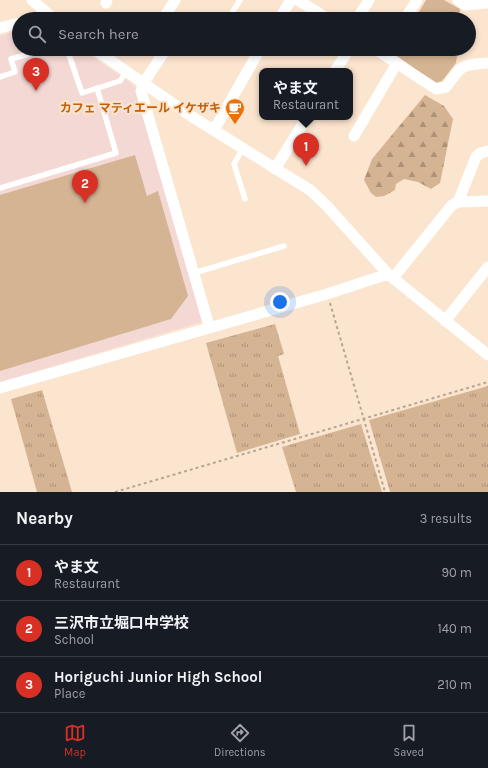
<!DOCTYPE html>
<meta charset="utf-8">
<style>
:root{--surface:#171b24;--page:#20242c;--text:#f1f3f6;--muted:#9ea1a6;--line:#363941;--accent:#d93025}
body{margin:0;font-family:Karla,"Noto Sans JP",sans-serif;background:var(--page);color:var(--text)}
.you{position:absolute;left:280px;top:302px;width:14px;height:14px;margin:-10px;border:3px solid #fff;border-radius:50%;background:#1a73e8;box-shadow:0 0 0 6px #1a73e833}
.badge{display:grid;place-items:center;width:26px;height:26px;border-radius:50%;background:var(--accent);color:#fff;font-size:13px;font-weight:700}
.pin{position:absolute;translate:-50% -33px;filter:drop-shadow(0 1px 2px #0008)}
.pin::after{content:'';position:absolute;top:21px;width:14px;height:12px;background:inherit;clip-path:polygon(0 0,100% 0,50% 100%)}
.popup{position:absolute;left:259px;top:68px;width:94px;height:52px;box-sizing:border-box;display:grid;place-content:center;border-radius:8px;background:var(--surface);filter:drop-shadow(0 1px 3px #0005);font-size:13px;white-space:nowrap;color:var(--muted)}
.popup b{font-size:15px;color:var(--text)}
.popup::after{content:'';position:absolute;left:50%;top:100%;margin-left:-8px;border:8px solid transparent;border-top-color:var(--surface)}
.list{margin:0;padding:0;list-style:none}
h2{display:flex;justify-content:space-between;align-items:center;height:52px;margin:0;padding:0 16px;font-size:17px}
h2 small{font-size:13px;font-weight:400;color:var(--muted)}
.list li{display:grid;grid-template-columns:26px 1fr auto;gap:12px;align-items:center;box-sizing:border-box;height:56px;padding:0 16px;border-top:1px solid var(--line)}
.list b{display:block;font-size:15px;white-space:nowrap}
.list p{margin:0;font-size:13px;white-space:nowrap;color:var(--muted)}
.list em{font-size:13px;font-style:normal;color:var(--muted)}
.icon{flex:none;width:22px;height:22px;fill:none;stroke:currentColor;stroke-width:2;stroke-linecap:round;stroke-linejoin:round}
.map{position:relative;flex:none;width:488px;height:492px;overflow:hidden}
.search{position:absolute;background:var(--surface);box-shadow:0 2px 6px #0003;left:12px;right:12px;top:12px;height:44px;display:flex;align-items:center;gap:10px;box-sizing:border-box;padding:0 14px;border-radius:22px;color:var(--muted);font-size:15px}
.sheet{height:220px;background:var(--surface)}
nav{display:flex;justify-content:space-around;align-items:center;box-sizing:border-box;height:56px;border-top:1px solid var(--line);background:var(--surface);font-size:11px;color:var(--muted)}
nav a{display:grid;justify-items:center;gap:2px}
nav .on{color:var(--accent)}
.map>svg:first-child{display:block}
</style>
<div class="map">
<svg width="488" height="492" viewBox="0 0 488 492">
<defs>
<pattern id="grass-tufts" width="24" height="20" patternUnits="userSpaceOnUse"><rect width="24" height="20" fill="#d5b493"/><path d="M3 7l-1-3M5 7V3M7 7l1-3M15 17l-1-3M17 17v-4M19 17l1-3" fill="none" stroke="#ad9278"/></pattern>
<pattern id="forest-firs" width="22" height="20" patternUnits="userSpaceOnUse"><rect width="22" height="20" fill="#d5b493"/><path d="M5 1l3.5 6h-7zM16 11l3.5 6h-7z" fill="#ad9278"/></pattern>
</defs>
<rect width="100%" height="100%" fill="#fbe5cf"/>
<path fill="#f3d8d4" d="M19,30V49H81L127,80L137,89L203,316L201,322L0,382V36Z"/>
<path fill="url(#grass-tufts)" d="M275,324L284,354L278,356L300,434L237,453L206,343Z
M488,386V492H390L369,420Z
M42,390L72,492H37L11,399Z
M361,424L382,492H296L282,447Z"/>
<path fill="url(#forest-firs)" d="M425,95L444,106L453,119L440,183L431,189L418,182L404,179L396,184L395,190L384,196L376,197L371,193L364,180L372,159Z"/>
<path fill="#d5b493" d="M426,0H444L460,9V19H415Z
M396,49H458L456,63L442,81L435,83L397,56Z
M135,155L147,196L158,191L188,296L171,319L0,371V195Z"/>
<g fill="none" stroke-linecap="round" stroke-linejoin="round">
<path stroke="#b6a594" stroke-width="2" stroke-dasharray="3 3" stroke-linecap="butt" d="M330,303L385,492
M115,492L488,382"/>
<path stroke="#fff" stroke-width="5.5" d="M230,16L240,0
M67,49L82,93L120,81L126,72
M0,77L15,72L11,59L47,49
M243,148L234,164L245,199
M0,188L116,153L97,88
M194,273L284,246"/>
<path stroke="#fff" stroke-width="11" d="M32,0L54,19
M298,0L328,19
M458,0L465,5L488,3
M106,3L107,0
M31,19L47,14
M163,19L175,0
M279,19L291,0
M357,19L369,0
M405,19L417,0
M0,28L19,23
M94,49L191,116L310,190L326,205L388,274L488,355
M166,49L143,84L141,91L209,326
M375,49L436,89L446,87C462,65 460,65 488,63
M335,71L349,49
M214,130L260,49
M354,136L397,63
M275,169L307,117
M458,202L476,157L480,153L488,151
M393,278L452,205L458,202L488,201
M445,321L488,267
M0,388L327,294L388,274"/>
</g>
<defs>
<symbol id="cafe-pin" viewBox="-11 -11 22 30"><path d="M0 17L-7.5 6A9.5 9.5 0 1 1 7.5 6Z" fill="#e8710a" stroke="#fbe5cf"/><path d="M-5.5-4.5H6V0H3Q3 3.5 0 3.5H-2.5Q-5.5 3.5-5.5 0ZM3-3.2v2h1.7v-2ZM-6 4.5H4V6H-6Z" fill="#fff"/></symbol>
</defs>
<g fill-rule="evenodd">
<use href="#cafe-pin" x="224" y="97" width="22" height="30"/>
</g>
<g text-anchor="middle" dominant-baseline="central" stroke-width="4" stroke-linejoin="round" paint-order="stroke">
<g font-size="12" font-weight="bold" fill="#c56008" stroke="#fbe5cf" text-anchor="end">
<text x="221" y="108">カフェ マティエール イケザキ</text>
</g>
</g>
</svg>
<div class="you"></div>
<div class="pin badge" style="left:306px;top:166px">1</div>
<div class="popup"><b>やま文</b>Restaurant</div>
<div class="pin badge" style="left:85px;top:203px">2</div>
<div class="pin badge" style="left:36px;top:91px">3</div>
<div class="search"><svg class="icon" aria-label="search" viewBox="0 0 24 24"><circle cx="10" cy="10" r="6"/><path d="M15 15l6 6"/></svg>Search here</div>
</div>
<section class="sheet">
<h2>Nearby<small>3 results</small></h2>
<ul class="list">
<li><span class="badge">1</span><div><b>やま文</b><p>Restaurant</p></div><em>90 m</em></li>
<li><span class="badge">2</span><div><b>三沢市立堀口中学校</b><p>School</p></div><em>140 m</em></li>
<li><span class="badge">3</span><div><b>Horiguchi Junior High School</b><p>Place</p></div><em>210 m</em></li>
</ul>
</section>
<nav>
<a class="on"><svg class="icon" aria-label="map" viewBox="0 0 24 24"><path d="M3 6l6-2 6 2 6-2v14l-6 2-6-2-6 2zM9 4v14M15 6v14"/></svg>Map</a>
<a><svg class="icon" aria-label="directions" viewBox="0 0 24 24"><path d="M12 3l9 9-9 9-9-9zM9 14v-3h6M13 9l2 2-2 2"/></svg>Directions</a>
<a><svg class="icon" aria-label="saved" viewBox="0 0 24 24"><path d="M7 4h10v16l-5-4-5 4z"/></svg>Saved</a>
</nav>
